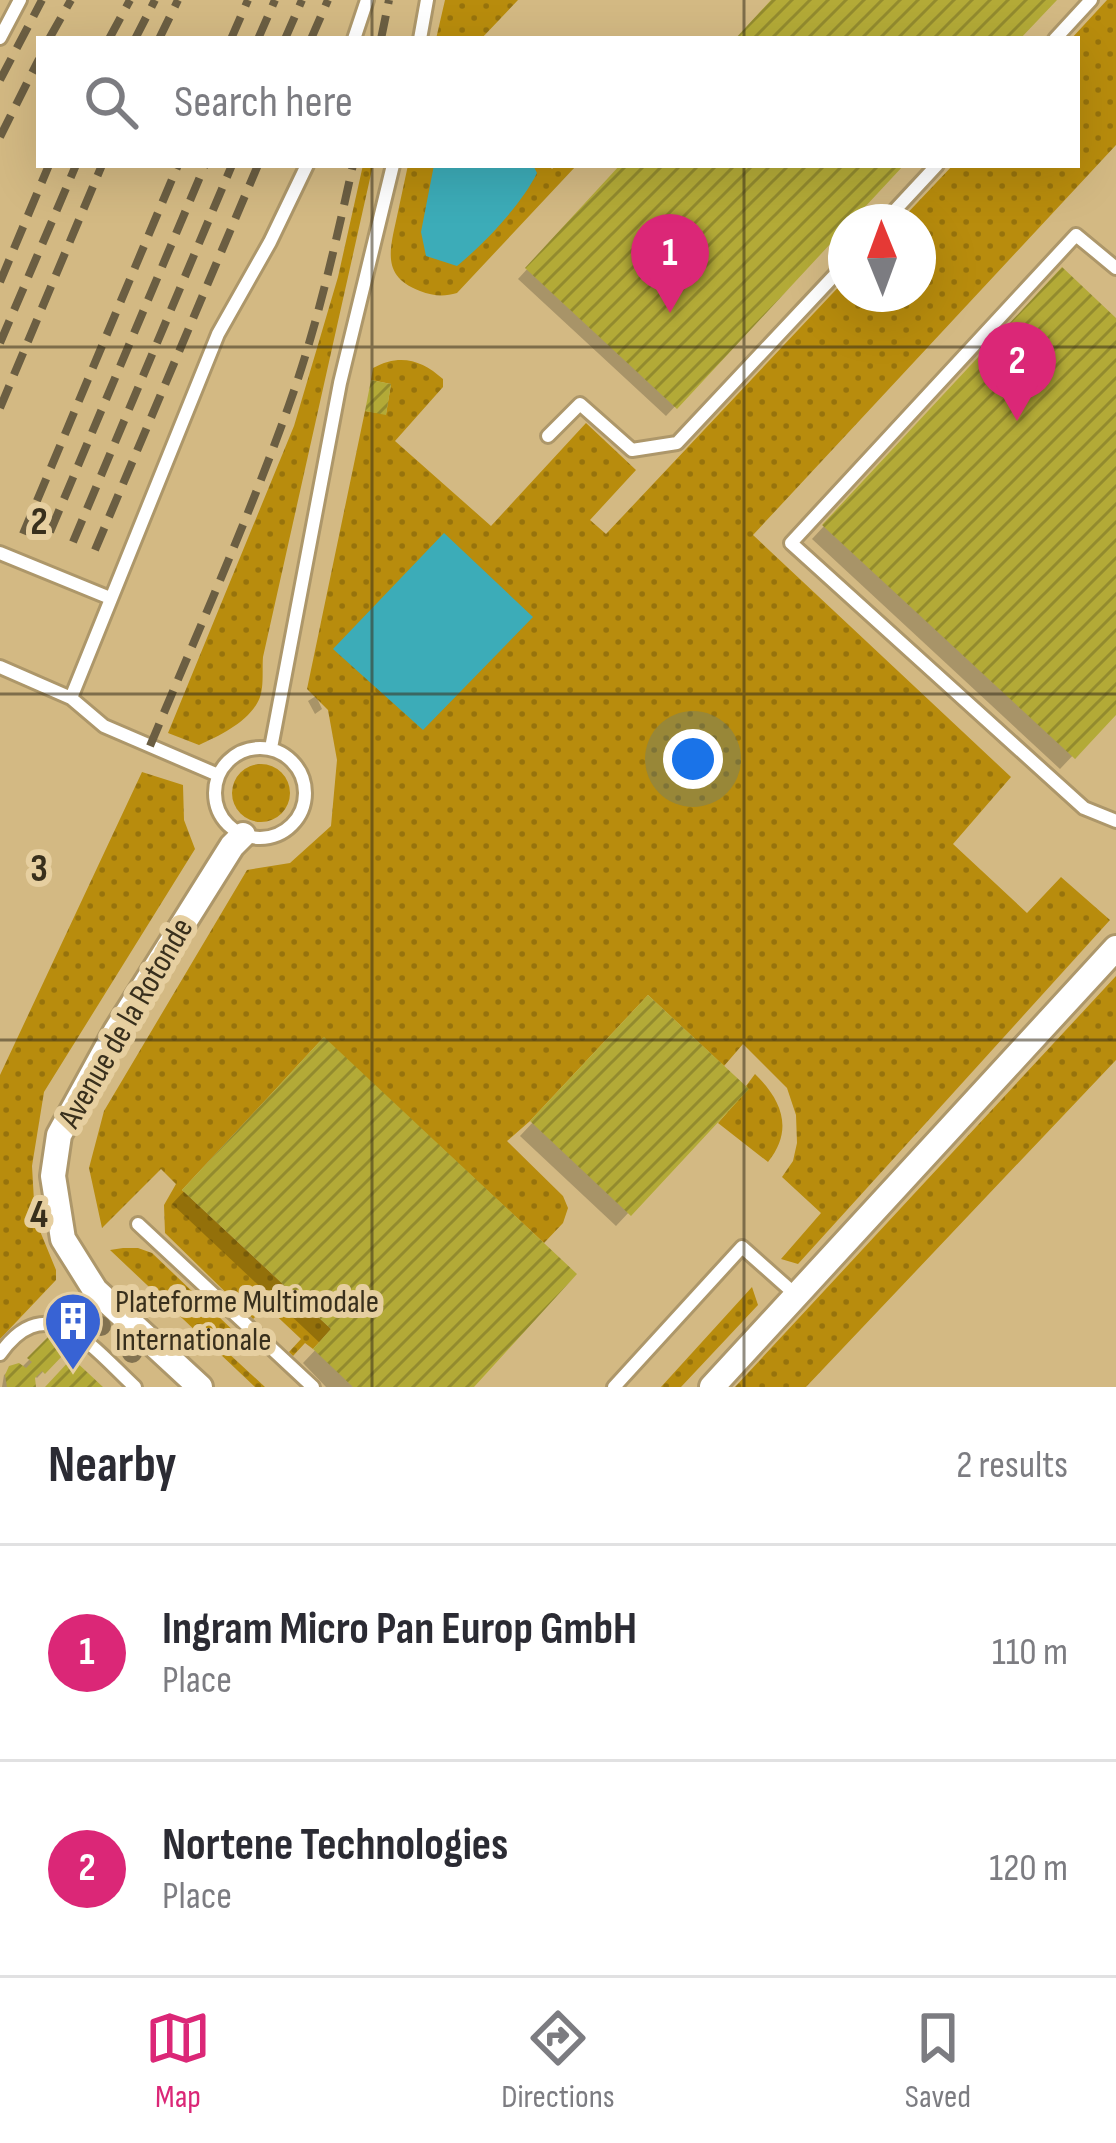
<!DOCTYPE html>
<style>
:root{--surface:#fff;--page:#f2f2f3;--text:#2b2b33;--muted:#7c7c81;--line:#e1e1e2;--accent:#db2777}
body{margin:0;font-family:"Sofia Sans Condensed",sans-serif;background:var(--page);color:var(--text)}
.compass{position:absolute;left:828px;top:204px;width:108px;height:108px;border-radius:50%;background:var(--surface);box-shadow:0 12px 48px #0002;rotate:359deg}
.you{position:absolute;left:693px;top:759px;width:42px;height:42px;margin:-30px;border:9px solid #fff;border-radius:50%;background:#1a73e8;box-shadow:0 0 0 18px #1a73e833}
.badge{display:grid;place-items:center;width:78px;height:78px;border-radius:50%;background:var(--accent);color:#fff;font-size:39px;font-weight:700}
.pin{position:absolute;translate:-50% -99px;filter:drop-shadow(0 3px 6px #0008)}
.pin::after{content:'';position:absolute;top:63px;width:42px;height:36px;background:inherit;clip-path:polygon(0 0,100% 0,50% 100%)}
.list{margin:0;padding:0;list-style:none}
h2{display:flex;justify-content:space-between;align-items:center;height:156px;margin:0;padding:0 48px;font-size:51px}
h2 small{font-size:39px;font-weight:400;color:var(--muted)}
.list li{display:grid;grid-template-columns:78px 1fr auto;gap:36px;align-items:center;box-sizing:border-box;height:216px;padding:0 48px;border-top:3px solid var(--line)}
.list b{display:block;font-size:45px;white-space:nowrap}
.list p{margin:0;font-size:39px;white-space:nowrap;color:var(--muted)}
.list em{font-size:39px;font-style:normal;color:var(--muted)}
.icon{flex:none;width:66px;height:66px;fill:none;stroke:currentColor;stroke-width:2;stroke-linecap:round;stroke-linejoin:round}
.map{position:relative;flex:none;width:1116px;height:1387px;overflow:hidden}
.search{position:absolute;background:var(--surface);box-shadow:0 12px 48px #0002;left:36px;right:36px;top:36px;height:132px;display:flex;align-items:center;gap:30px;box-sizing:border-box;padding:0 42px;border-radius:0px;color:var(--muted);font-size:45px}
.sheet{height:588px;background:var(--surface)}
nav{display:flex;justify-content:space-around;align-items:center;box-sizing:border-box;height:168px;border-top:3px solid var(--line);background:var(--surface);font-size:33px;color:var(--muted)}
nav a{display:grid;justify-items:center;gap:6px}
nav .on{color:var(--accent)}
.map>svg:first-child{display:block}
</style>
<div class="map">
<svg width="1116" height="1387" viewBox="0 0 1116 1387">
<defs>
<pattern id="grass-dots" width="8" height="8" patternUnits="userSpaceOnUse" patternTransform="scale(3)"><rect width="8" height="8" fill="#b88c0d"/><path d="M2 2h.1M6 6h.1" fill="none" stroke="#97730c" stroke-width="1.8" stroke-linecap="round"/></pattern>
<pattern id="building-hatch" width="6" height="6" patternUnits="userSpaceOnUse" patternTransform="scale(3)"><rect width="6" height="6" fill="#b3aa37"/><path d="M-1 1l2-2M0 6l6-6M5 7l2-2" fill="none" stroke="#938b2e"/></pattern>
</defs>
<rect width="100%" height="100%" fill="#d9c294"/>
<path fill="#d3b983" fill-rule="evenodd" d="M0,0H1116V1387H0ZM39,39H1077V165H39ZM846,222H918V294H846Z"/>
<path fill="url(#grass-dots)" d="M445,0H518L481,39H436Z
M1107,0H1116V145L753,535L1011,777L953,844L1027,913L1061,877L1110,920L798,1264L781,1259L821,1213L782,1177L793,1161L797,1143L796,1115L787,1088L743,1044L724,1066L648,995L530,1121L507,1141L563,1196L568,1208L563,1223L544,1243L323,1038L182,1190L331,1329L313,1349L305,1343L293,1356L289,1352L301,1339L266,1306L253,1319L165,1233L164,1205L176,1184L161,1169L102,1228L89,1168L104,1111L247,870L290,863L331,826L337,760L328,710L307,689L365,411L386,414L391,384L371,380L373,368C400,353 422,360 443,379V387L395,441L491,526L586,423L636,470L590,520L606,534L846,279V294H918V222H899L953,165H1077V39H1071Z
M363,165H373L263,657C262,669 264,686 260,697C251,721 221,735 199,745L168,733L294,426L338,277Z
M408,165H548L552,169L557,165L576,166L457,293C444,297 433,296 420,291C383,277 389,253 396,221C400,202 404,184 408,165Z
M232 793a29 29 0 1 1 58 0a29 29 0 1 1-58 0Z
M142,772L183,785L184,820L195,849L44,1092L32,1166L35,1219L56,1270V1280L0,1339V1075Z
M1116,976V1060L806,1387H735Z
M755,1074C782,1100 794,1130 768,1162L718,1123L748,1089L746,1086Z
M123,1248H138L152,1253L240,1337L226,1351L265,1387H255L110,1250Z
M752,1287L758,1305L681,1387H661Z"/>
<path fill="#3cacb8" d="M434,165H533L537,173C521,205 485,243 457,266L426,256L421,232Z
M444,533L533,617L423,730L333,649Z"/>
<path fill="#0003" d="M623,165H900L666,416L518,279Z
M1049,283L1116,322V710L1060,769L812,539Z
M316,696L322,709L315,714L308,701Z
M648,999L744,1089L616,1226L520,1136Z
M324,1042L572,1274L472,1387H326L303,1363L321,1344L172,1204Z
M49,1340L62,1352L37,1378L32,1373V1387H2L4,1375L11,1369L21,1368Z"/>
<path fill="url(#building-hatch)" d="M771,0H1057L1020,39H735Z
M620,165H904L851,222H846V227L677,409L525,268Z
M1062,267L1116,318V715L1075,759L822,525Z
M371,380L391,384L386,415L365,411Z
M648,995L749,1089L631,1216L530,1121Z
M324,1037L577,1274L474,1387H353L313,1349L331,1329L182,1190Z
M49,1336L66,1352L45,1374L42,1371L35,1378L36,1387H7L5,1375L9,1366L19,1363L26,1368L32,1362L27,1358Z
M72,1358L103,1387H45Z"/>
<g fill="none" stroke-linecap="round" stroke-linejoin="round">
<defs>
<path id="service" d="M0,38L20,0
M354,39L367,0
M420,39L427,0
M1055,39L1091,0
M884,222L937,165
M1116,268L1076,235L791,543L1084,808L1116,821
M548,436L580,404L632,450L677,443L846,263
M0,553L110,598
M0,667L71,698L104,726L218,775
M71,698L218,334L270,242L307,165
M215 793a45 45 0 1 1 90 0a45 45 0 1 1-90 0Z
M271,748L340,383L393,165
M138,1224L313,1387
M0,1354C48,1286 94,1349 135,1387
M614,1387L742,1247L796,1295"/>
<path id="minor" d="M200,1387L95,1290L63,1239L53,1176L59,1135L116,1031L232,846L243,835
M712,1387L1116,948"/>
</defs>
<use href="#service" stroke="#ad976a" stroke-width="18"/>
<use href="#minor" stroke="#ad976a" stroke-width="30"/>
<use href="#service" stroke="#fff" stroke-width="12"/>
<use href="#minor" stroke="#fff" stroke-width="24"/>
<path stroke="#6b5e42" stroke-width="8" stroke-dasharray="24 12" stroke-linecap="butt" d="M49,39L71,0
M109,39L130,0
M135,39L155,0
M159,39L178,0
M231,39L248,0
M258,39L275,0
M285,39L302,0
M311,39L328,0
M381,39L389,0
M0,80L42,0
M0,137L39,59
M0,282L49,165
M0,343L76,165
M0,408L102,165
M50,532L205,165
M23,534L178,165
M73,542L232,165
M95,550L258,165
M150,746C197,633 248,520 289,405C317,327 335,246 353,165"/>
</g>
<g fill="#827250">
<circle cx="76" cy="1303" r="10"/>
<circle cx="101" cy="1326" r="10"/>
<circle cx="132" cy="1353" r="10"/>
</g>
<path fill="none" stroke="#382f1c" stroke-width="3" stroke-opacity="0.55" d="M372,0V39M744,0V39M372,165V1387M744,165V1387M0,347H1116M0,694H1116M0,1040H1116"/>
<defs>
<symbol id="building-pin" viewBox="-11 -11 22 30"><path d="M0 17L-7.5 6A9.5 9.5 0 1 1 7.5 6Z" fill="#3863d4" stroke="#e6cfa0"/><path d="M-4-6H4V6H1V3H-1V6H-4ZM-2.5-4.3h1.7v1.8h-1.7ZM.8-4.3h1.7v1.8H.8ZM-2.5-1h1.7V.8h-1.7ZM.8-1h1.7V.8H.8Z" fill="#fff"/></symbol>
</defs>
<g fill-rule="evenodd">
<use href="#building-pin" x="40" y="1288" width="66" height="90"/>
</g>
<g text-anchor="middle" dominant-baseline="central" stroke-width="12" stroke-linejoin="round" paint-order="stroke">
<g font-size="33" fill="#382f1c" stroke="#e6cfa0">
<text transform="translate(126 1023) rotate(-60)">Avenue de la Rotonde</text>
</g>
<g font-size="33" fill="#382f1c" stroke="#e6cfa0" text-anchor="start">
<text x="115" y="1302">Plateforme Multimodale<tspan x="115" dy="38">Internationale</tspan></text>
</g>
</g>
<g font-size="39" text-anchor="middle" font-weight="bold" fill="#382f1c" stroke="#e6cfa0" stroke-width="12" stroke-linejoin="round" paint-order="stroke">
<text x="39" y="534">2</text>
<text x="39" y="881">3</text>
<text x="39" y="1227">4</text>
</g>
</svg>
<svg class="compass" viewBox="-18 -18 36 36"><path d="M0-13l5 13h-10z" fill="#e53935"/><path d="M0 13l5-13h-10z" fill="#7c7c81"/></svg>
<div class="you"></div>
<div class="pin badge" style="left:670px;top:313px">1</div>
<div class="pin badge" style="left:1017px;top:421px">2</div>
<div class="search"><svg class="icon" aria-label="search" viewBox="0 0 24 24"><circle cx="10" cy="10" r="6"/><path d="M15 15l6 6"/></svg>Search here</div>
</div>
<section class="sheet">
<h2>Nearby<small>2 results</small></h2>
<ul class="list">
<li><span class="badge">1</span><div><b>Ingram Micro Pan Europ GmbH</b><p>Place</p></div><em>110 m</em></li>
<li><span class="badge">2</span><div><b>Nortene Technologies</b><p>Place</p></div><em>120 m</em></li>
</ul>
</section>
<nav>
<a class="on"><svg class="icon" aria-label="map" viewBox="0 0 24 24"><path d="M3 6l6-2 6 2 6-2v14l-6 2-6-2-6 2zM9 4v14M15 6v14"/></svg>Map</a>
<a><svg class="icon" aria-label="directions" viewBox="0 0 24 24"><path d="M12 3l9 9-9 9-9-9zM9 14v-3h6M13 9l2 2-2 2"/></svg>Directions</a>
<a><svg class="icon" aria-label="saved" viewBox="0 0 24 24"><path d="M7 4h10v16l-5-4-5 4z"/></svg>Saved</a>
</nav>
